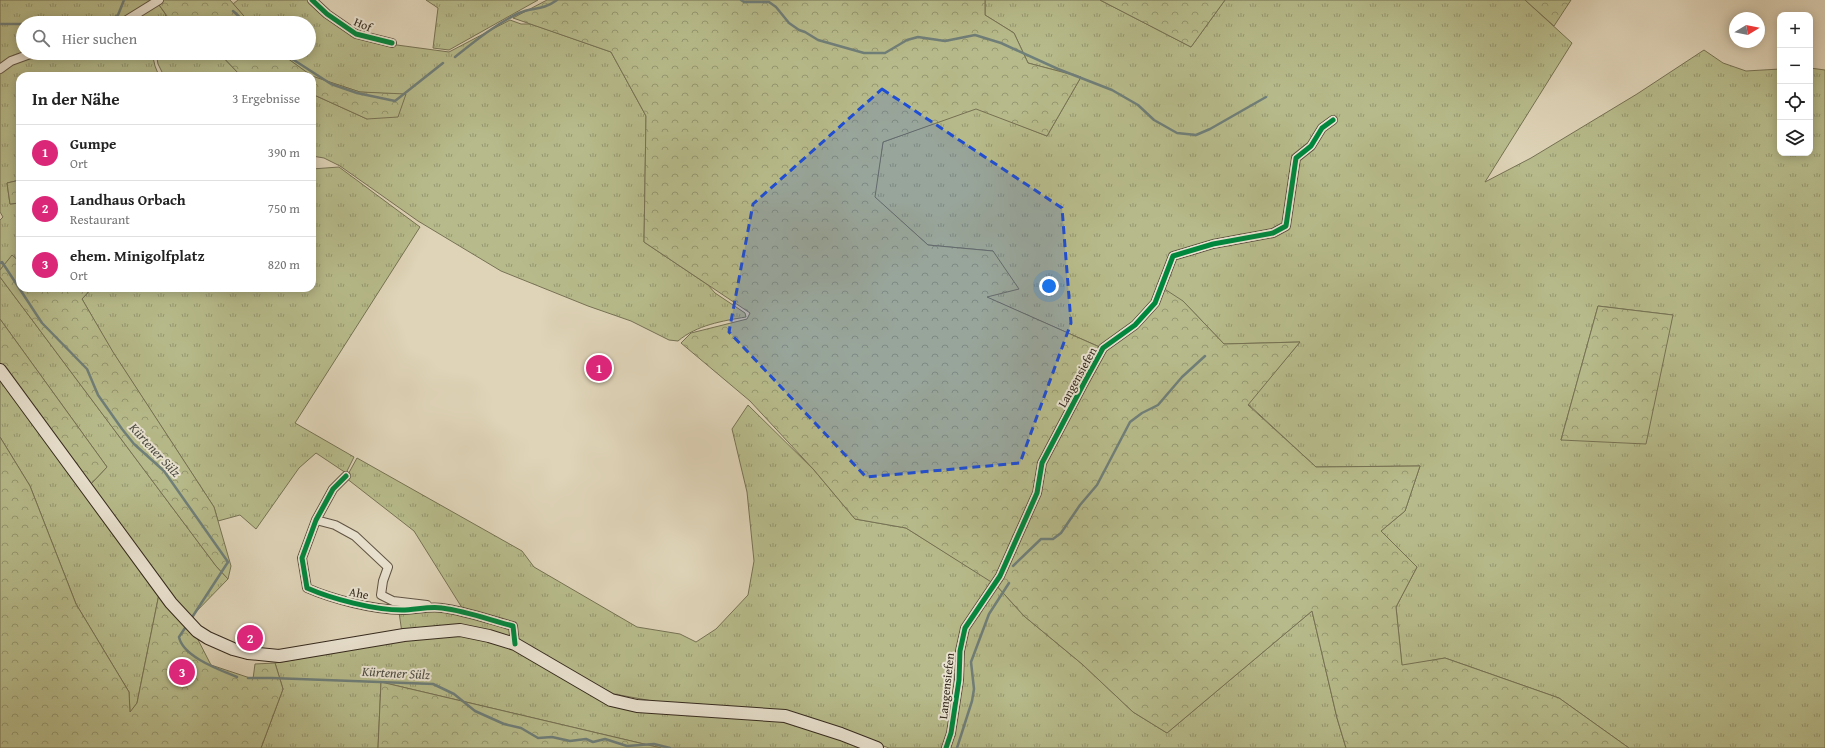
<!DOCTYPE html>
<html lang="de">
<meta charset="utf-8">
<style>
:root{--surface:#fff;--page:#f6f6f6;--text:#222;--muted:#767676;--line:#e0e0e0;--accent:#db2777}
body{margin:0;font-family:"Gentium Book Plus",serif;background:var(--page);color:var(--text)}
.controls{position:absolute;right:12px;top:12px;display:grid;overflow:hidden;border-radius:8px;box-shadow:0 2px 10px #0003}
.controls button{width:36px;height:36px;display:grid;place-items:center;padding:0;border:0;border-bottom:1px solid var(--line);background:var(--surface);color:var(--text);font:20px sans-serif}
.compass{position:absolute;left:1729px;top:12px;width:36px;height:36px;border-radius:50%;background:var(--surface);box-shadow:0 2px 10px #0003;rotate:80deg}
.you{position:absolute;left:1049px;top:286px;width:14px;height:14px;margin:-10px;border:3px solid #fff;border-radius:50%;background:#1a73e8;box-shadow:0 0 0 6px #1a73e833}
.badge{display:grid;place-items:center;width:26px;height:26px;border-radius:50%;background:var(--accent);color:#fff;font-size:13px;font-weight:700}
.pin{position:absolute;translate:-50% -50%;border:2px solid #fff;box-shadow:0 1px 4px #0006}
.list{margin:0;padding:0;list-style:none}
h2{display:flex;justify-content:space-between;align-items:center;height:52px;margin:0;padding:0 16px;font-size:17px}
h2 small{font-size:13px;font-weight:400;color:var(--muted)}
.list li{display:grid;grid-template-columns:26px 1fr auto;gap:12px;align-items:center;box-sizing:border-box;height:56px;padding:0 16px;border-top:1px solid var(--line)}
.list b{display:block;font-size:15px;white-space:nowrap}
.list p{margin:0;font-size:13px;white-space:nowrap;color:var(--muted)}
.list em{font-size:13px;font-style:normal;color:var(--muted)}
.icon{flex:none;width:22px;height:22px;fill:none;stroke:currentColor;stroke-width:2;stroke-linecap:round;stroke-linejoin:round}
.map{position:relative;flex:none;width:1825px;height:748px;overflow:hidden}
.search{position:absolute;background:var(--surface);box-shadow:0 2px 10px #0003;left:16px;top:16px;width:300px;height:44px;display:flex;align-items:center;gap:10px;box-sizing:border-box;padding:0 14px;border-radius:22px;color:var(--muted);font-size:15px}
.panel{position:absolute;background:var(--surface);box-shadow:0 2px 10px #0003;left:16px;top:72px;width:300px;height:220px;border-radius:12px}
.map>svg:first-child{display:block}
</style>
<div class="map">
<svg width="1825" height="748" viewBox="0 0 1825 748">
<defs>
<pattern id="grass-tufts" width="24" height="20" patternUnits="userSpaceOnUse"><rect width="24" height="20" fill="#b7bb8b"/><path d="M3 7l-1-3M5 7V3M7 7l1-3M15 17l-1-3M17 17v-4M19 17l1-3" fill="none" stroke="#969871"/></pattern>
<pattern id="forest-crowns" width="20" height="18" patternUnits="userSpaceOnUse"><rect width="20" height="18" fill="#b7bb8b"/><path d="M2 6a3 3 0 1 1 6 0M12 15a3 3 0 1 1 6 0" fill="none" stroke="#969871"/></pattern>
</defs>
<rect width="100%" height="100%" fill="#dfd4b8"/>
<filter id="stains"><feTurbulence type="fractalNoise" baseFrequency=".005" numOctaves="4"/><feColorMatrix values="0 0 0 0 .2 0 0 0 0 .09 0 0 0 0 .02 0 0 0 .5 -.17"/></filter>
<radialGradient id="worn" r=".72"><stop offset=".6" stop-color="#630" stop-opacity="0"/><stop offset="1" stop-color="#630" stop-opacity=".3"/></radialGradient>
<path fill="url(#grass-tufts)" stroke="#767254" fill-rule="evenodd" d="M0,0H156L125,19L115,23H23V53L0,67Z
M238,0H309L326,15L382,43L449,52L510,20L521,24H531L611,52L646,116L644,242L708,285L715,293L745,313L746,317C722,321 697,325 678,341L669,340L631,321L588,306L501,271L418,221L340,166L324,158L312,156V94L367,119L406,95L360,92L313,77L280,53H309V23H250L233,4Z
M426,0H538L449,50L433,48L438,8Z
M985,0H1100L1191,47L1225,0H1525L1572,43L1485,182L1531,158L1637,94L1704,50L1723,63L1746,71L1780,69V153H1810V68L1825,70V748H1629L1559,698L1445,658L1402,666L1396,607L1417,567L1381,531L1405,511L1420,466L1316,467L1248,404L1300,342L1224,344L1183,301L1154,302L1135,324L1102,348L986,297L993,251L928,245L874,197L883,142L976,108L1047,136L1081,77L1028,63L1014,33L985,15ZM1598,306L1673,315L1562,440H1561Z
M157,2L166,15L158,23H126Z
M37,53H152L155,66L159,76H20V180L7,183L10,204L20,203V262L12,256L0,270V220L3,217L0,212V71L12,62Z
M156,53H219L241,76H164L158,64Z
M339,167L420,227L295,423L354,457L346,473L316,453L299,468L256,529L240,515L218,521L214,507L112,351L82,299L92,288H312V169Z
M0,277L216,566L228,579L189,619L89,486L107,467L0,319Z
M0,379L159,594L137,703L130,713L129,692L76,604L30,486L0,437Z
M748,405L814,470L855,519L906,528L994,583L964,627L949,733L944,748H889L786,711L658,702L614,694L516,643L514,627L464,611L414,531L346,478L357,458L522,551L534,567L637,627L680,634L696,642L716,629L748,595L754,561L747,492L732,429Z
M996,585L1024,616L1082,664L1133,712L1167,733L1312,611L1337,718L1346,748H948L966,629Z
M440,610L512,627L514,638L490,635L402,633L399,612Z
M460,631L515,645L611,702L784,719L871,748H661L381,682L378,748H261L283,689L275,663Z"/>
<path fill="url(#forest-crowns)" stroke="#767254" d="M161,0H230L250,23H172L157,2Z
M547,0H985V15L1014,33L1028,63L1081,77L1047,136L976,109L883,142L875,197L928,245L993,251L1019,289L987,297L1104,349L1136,326L1163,288L1183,301L1224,344L1300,342L1248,405L1316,467L1420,466L1405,511L1381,531L1417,567L1396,607L1402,665L1445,658L1559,698L1629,748H1346L1337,718L1312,611L1167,733L1133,712L1082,664L1024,616L996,585L906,528L855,519L814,470L750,401L681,343L691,333L747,319L750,313L644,242L646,116L611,52L513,18Z
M1100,0H1225L1191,47Z
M1525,0H1571L1554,26Z
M219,53H280L312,76H241Z
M312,76L360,92L406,94L398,117L367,119L312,94Z
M20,180V203L10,204L7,183Z
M12,255L20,262V288H92L82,299L113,352L214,507L231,566L228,579L216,566L0,277V270Z
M1598,306L1673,315L1646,444L1561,440Z
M0,319L107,467L89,486L0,363Z
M0,437L30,486L76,604L129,692L130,712L137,703L159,594L194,632L211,665L253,679L255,664L275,663L283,689L261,748H0Z
M381,682L661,748H378Z"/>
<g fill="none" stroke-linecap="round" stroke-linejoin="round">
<path stroke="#6f7f7a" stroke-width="2.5" d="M741,0L744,2H769L776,7L789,23L799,30L805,32L818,40L864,53H885L907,40L918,37L945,41L975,35L1001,43L1058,69L1112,90L1138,105L1154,120L1177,133L1196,135L1210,129L1266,97
M233,11L246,23
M105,23L118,15L124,0
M0,24H23
M283,53L331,84L357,93L395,101L443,63
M455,57C475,41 496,24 519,13C533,7 542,11 557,0
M0,263L2,262L42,323L87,369L98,395L122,429L134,444L164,471L228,562L191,619
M1013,566L1041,539H1053L1061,533L1080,505L1097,485L1130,422L1142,413L1158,405L1182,377L1205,356
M187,625L179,637C183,657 220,670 237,677
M248,678H272L433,684L454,694L475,711L504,724L521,728L538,738L552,737L570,741L586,739L593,742L605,739L627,746L654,744L670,748
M957,748L972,701L974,689L971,662L989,614L1009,583"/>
<defs>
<path id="street" d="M312,0L327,14L356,34L392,43
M122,23L159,0
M0,69L11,61L33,53
M346,476L333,489L316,520L302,558L307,588C332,599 374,610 402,610C415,610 429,606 442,608C466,611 490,620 513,626L515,644
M316,520L335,525L355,536L388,567L383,581L381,595L393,601L427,605
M946,748L951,733L959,680L960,651L965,628L1000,576L1037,493L1042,463L1085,381L1103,348L1135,325L1155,303L1173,256L1213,244L1273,233L1286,226L1296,158L1311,146L1322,128L1333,120"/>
<path id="secondary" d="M0,370L171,603L197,631L208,638L233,649L248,653L279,656L404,635L460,630L489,636L515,644L611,700L637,706L785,716L841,734L877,748"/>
</defs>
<use href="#street" stroke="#605444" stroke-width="10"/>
<use href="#secondary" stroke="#352a1e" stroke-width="14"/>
<use href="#street" stroke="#eae3d1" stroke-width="8"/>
<use href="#secondary" stroke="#eae3d1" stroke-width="12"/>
<defs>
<path id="cycleway" d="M312,0L327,14L356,34L392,43
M346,476L333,489L316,520L302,558L307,588C332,599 374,610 402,610C415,610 429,606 442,608C466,611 490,620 513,626L515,644
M946,748L951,733L959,680L960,651L965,628L1000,576L1037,493L1042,463L1085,381L1103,348L1135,325L1155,303L1173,256L1213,244L1273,233L1286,226L1296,158L1311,146L1322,128L1333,120"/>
</defs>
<use href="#cycleway" stroke="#eae3d1" stroke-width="8"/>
<use href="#cycleway" stroke="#00873e" stroke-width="5"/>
</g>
<path fill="#1d4ed8" fill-opacity="0.2" stroke="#1d4ed8" stroke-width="3" stroke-dasharray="8 5" stroke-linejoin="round" d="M882,89L1062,208L1071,323L1020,463L866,477L729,332L753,204Z"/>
<g text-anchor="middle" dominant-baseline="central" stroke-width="4" stroke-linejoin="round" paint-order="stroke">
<g font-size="12" fill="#352a1e" stroke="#eae3d1">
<text transform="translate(363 24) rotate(23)">Hof</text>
<text transform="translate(1077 377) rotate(-61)">Langensiefen</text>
<text transform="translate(359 593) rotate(11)">Ahe</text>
<text transform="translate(946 686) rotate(-84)">Langensiefen</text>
</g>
<g font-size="13" font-style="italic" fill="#4d4d44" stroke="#eae3d1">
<text transform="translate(155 450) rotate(47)">Kürtener Sülz</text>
<text transform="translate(396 673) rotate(3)">Kürtener Sülz</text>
</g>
</g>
<rect width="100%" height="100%" filter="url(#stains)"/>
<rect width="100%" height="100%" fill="url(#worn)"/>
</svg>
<div class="controls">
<button>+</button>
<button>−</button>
<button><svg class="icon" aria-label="locate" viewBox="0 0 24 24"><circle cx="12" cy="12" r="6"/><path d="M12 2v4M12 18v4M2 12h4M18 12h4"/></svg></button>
<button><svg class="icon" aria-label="layers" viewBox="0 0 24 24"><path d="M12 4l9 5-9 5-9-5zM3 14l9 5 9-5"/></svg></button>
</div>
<svg class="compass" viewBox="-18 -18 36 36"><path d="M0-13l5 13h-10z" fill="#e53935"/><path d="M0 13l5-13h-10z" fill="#767676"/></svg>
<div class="you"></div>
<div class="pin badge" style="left:599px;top:368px">1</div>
<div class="pin badge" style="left:250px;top:638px">2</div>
<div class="pin badge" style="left:182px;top:672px">3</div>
<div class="search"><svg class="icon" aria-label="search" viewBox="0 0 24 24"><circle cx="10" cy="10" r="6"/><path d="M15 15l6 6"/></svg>Hier suchen</div>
<section class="panel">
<h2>In der Nähe<small>3 Ergebnisse</small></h2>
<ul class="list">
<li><span class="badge">1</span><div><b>Gumpe</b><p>Ort</p></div><em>390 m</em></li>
<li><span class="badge">2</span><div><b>Landhaus Orbach</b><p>Restaurant</p></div><em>750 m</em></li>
<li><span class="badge">3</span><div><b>ehem. Minigolfplatz</b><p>Ort</p></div><em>820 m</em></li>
</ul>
</section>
</div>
